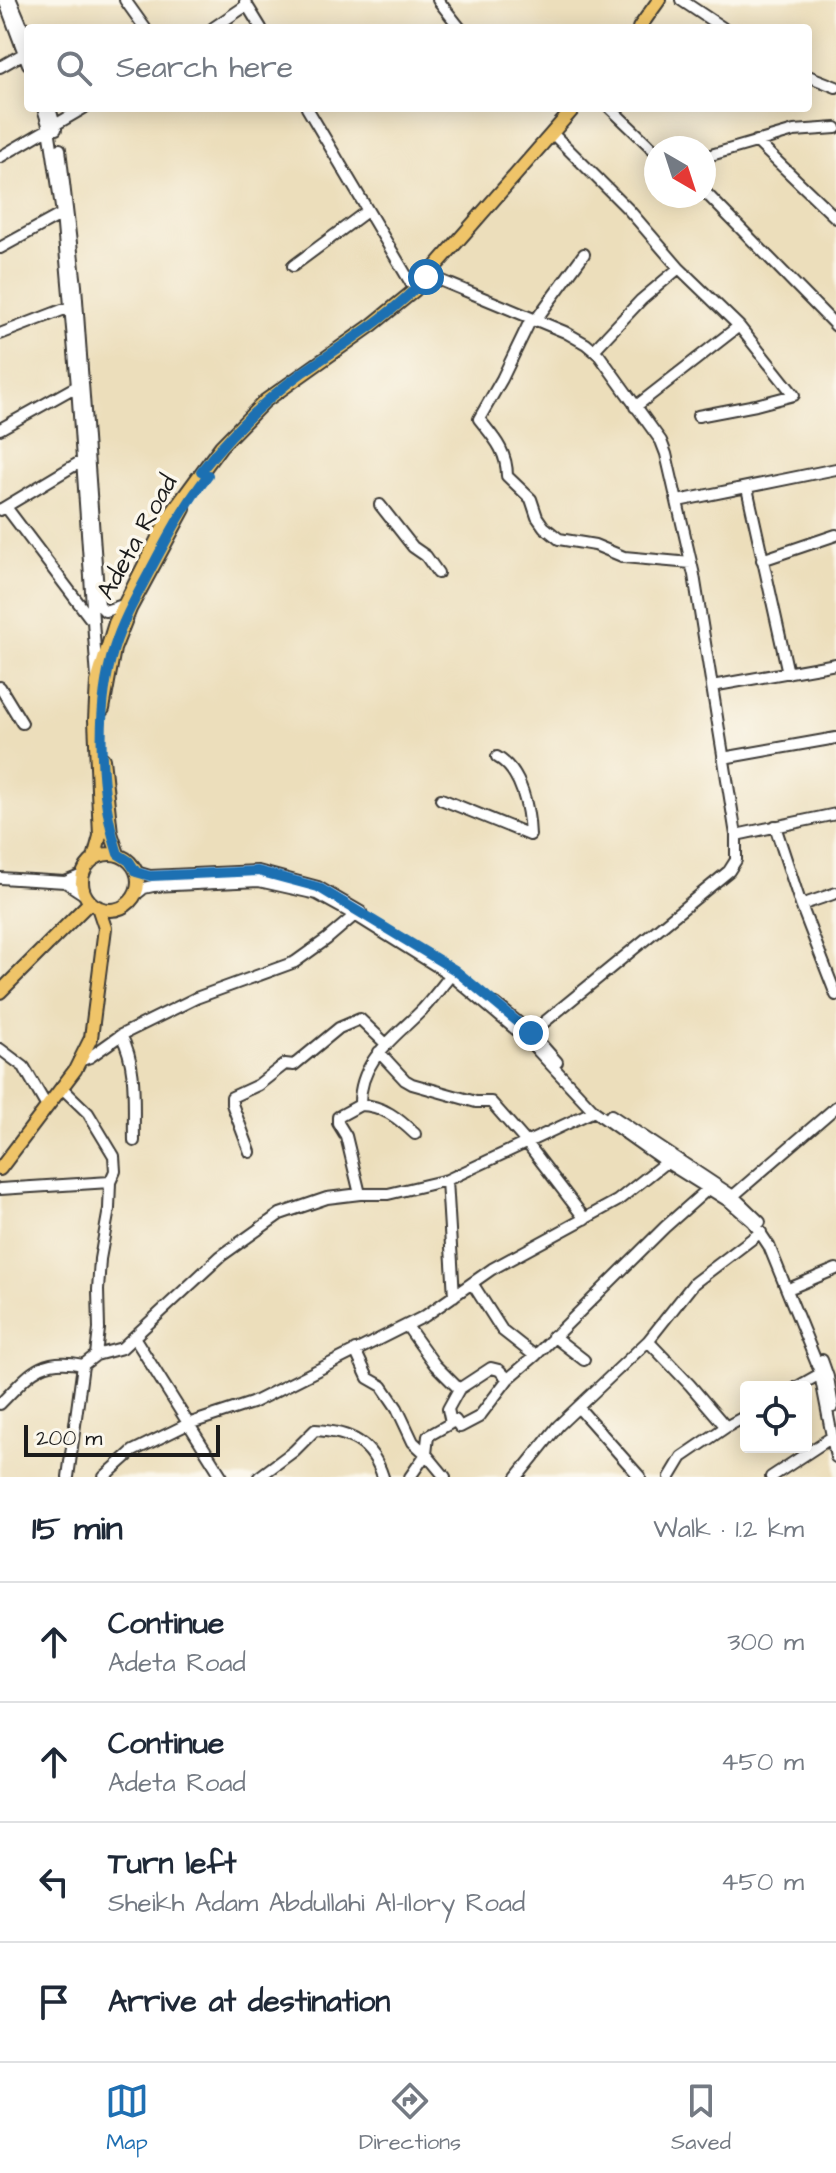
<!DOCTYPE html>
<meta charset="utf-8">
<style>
:root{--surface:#fff;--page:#f6f6f7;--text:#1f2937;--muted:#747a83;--line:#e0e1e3;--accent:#1f6fb2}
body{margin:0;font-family:"Architects Daughter",sans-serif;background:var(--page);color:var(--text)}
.controls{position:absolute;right:24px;bottom:24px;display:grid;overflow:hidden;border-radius:8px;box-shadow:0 4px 20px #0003}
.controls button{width:72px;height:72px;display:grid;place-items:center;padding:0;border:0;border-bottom:2px solid var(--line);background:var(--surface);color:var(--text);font:40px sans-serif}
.compass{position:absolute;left:644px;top:136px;width:72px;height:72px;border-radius:50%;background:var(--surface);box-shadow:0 4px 20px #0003;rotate:141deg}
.scale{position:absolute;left:24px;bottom:20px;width:196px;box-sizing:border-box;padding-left:8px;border:4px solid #1c1c1c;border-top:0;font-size:22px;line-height:28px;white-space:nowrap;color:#1c1c1c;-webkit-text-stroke:6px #fbf7ec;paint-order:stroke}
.stop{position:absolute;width:24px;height:24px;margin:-18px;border:6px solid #1f6fb2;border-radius:50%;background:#fff}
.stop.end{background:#1f6fb2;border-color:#fff;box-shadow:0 2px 8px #0008}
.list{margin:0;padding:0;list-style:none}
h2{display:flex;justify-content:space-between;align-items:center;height:104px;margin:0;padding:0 32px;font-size:34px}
h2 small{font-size:26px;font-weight:400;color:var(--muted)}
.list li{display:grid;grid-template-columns:52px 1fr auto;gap:24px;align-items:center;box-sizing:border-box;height:120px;padding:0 32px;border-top:2px solid var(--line)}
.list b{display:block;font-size:30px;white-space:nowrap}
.list p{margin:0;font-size:26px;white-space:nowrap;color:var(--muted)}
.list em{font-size:26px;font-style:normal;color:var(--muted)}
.icon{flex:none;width:44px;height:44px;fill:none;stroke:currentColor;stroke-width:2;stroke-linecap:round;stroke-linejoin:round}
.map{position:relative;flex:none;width:836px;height:1477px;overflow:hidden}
.search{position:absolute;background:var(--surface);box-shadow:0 4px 20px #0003;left:24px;right:24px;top:24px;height:88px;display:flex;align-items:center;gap:20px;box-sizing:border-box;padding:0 28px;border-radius:8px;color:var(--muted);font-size:30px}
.sheet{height:584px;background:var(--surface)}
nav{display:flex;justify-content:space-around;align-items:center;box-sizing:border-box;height:112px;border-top:2px solid var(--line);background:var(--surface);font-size:22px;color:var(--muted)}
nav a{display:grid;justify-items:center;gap:4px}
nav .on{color:var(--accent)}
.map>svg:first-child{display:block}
</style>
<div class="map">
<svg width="836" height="1477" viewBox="0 0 836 1477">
<rect width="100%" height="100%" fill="#fbf7ec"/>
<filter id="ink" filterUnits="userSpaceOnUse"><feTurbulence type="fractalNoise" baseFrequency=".0125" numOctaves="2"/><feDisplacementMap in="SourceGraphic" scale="16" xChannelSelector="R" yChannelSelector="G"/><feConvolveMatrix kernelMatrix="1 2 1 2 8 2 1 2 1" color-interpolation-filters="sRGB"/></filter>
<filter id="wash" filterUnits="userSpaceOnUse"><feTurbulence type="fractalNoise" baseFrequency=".006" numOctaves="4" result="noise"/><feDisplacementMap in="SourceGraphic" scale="32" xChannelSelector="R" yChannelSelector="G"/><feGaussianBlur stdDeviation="1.8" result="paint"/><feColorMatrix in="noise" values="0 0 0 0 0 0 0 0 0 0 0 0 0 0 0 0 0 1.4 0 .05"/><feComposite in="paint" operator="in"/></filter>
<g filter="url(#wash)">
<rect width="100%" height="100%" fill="#ecdebb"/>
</g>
<g filter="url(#ink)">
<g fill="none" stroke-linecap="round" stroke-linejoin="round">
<defs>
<path id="minor" d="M4,0L28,64
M11,0L28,40
M125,0L145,28
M438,0L460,28
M681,0L723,28
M245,2L261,28
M213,28L247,5
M0,67L28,51
M808,76L836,87
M43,108L49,128L62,214L77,386L97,679
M50,108L56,129
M307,108L415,290
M610,108L656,152
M557,138L629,210L679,268L739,326L794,395L756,405L698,416
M756,141L836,218
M60,149L76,286L99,605L105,611L123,605
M0,157L84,108
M704,157L794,131L836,128
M704,191L836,326
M0,248L62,214
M293,266L367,211
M435,278L565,332L586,344L599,355L661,441L666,454L694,575L736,835V860L729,871L531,1033
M531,319L502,379L479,419C494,438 507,451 507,476L531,499L537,517L544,527L559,539L595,545L624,557L691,563
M535,321L584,254
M0,334L70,307
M594,350L641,300L679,268
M635,407L739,326
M0,429L77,386
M747,488L788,673
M678,501L836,469
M380,505L413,547L426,556L438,573
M6,507L90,618
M0,510L80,462
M762,560L836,535
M712,686L836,664
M0,687L22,723
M723,758L836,738
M441,799L530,835C529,809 522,771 497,757
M775,826L801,905L836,995
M736,835L836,814
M136,872L150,876L258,871L318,887L361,912
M0,878L65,882L82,875
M65,882L85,895
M134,896L144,888L153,886L259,881L317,894L355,915L451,975L527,1039L594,1111L666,1162L730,1202L753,1222L769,1246L819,1369L836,1457
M801,905L836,893
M496,1004L531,1033L557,1062
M121,1035C138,1066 133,1107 134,1141
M0,1049L24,1067L47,1107
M379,1052L405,1080L412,1084L476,1102H491L527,1143L585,1219
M79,1061L90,1057L121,1035L196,998L295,962L327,939L355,915
M360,1105C383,1105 399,1119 415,1134
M611,1115L733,1196L760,1222
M250,1152L232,1104V1097L258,1085L285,1064L294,1065L339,1028L360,1019L385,1043
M447,1180L454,1296
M0,1189L110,1182
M360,1194L346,1136L338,1123V1117L360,1105C359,1059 396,1037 423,1009C433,998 442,986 451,975
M733,1196L836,1107
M472,1283L502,1330L535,1356
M793,1287L836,1269
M407,1326L435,1365L459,1389
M553,1336L584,1360
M134,1337L222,1477
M648,1341L690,1385L726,1427L746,1416
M355,1350L368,1378L382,1386L397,1408L413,1442L426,1454L445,1477
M96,1355L122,1348L221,1256L280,1214L327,1198L360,1194H388L447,1180L594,1111
M822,1360L828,1377L833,1407
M797,1387L820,1374
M0,1404C29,1375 39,1356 83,1365L96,1355L99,1329L98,1290L100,1259L109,1209L110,1182L115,1171L114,1156L88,1113L61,1087
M578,1407L640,1477
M451,1423L455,1420L460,1427L479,1417L508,1379
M68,1477L83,1365
M104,1477L133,1451L188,1424L252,1403L425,1316L492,1269L617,1201L666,1162
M259,1477L294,1451L315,1430C350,1432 372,1442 383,1477
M410,1477L426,1454L428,1436L451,1423L448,1409L459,1389L491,1368L499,1370L508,1379L535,1356L665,1227L709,1188
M517,1477L558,1426L648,1341L694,1283L761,1232
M670,1477L682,1457L726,1427
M771,1477L832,1437"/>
<path id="major" d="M639,28L659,0
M103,709L114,649L130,609L184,509
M103,759L111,833L118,854
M82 882a28 28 0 1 1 56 0a28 28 0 1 1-56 0Z
M94,858L100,836L95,720L97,682L115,623L168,518L221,446L265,401L372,325L415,290L574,108
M0,992L90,902
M0,1169L75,1070L91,1038L105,928L98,907"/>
</defs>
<use href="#minor" stroke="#3b3934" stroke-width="14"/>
<use href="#major" stroke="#3b3934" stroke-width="16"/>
<use href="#minor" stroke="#fff" stroke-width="10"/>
<use href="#major" stroke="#efc469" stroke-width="12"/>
</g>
</g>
<g fill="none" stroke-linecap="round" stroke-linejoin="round" filter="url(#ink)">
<path stroke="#1f6fb2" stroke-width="10" d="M426,277C392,316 345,343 303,372C264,400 231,433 201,471L208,475C186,503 170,533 153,565C139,592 123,619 114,648C95,709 99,794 118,854L129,861L136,872L150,876L258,871L318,887L455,970L531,1033"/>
</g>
<g text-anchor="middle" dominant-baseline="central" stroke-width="7" stroke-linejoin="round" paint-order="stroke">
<g font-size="26" fill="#1c1c1c" stroke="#fbf7ec">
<text transform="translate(137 537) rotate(-61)">Adeta Road</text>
</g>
</g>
</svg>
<div class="controls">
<button><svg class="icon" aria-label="locate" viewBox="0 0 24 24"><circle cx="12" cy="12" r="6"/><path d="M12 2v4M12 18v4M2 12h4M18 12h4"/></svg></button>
</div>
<svg class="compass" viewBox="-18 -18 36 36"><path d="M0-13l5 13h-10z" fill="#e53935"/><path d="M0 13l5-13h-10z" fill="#747a83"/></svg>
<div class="scale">200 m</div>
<div class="stop" style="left:426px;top:277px"></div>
<div class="stop end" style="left:531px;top:1033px"></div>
<div class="search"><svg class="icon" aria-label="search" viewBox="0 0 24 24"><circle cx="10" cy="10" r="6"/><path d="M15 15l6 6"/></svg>Search here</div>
</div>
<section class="sheet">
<h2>15 min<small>Walk · 1.2 km</small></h2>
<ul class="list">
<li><svg class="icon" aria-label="ahead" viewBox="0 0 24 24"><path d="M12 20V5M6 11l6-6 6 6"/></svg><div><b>Continue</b><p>Adeta Road</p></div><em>300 m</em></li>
<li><svg class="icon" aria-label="ahead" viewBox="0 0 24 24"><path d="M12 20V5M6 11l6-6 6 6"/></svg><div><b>Continue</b><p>Adeta Road</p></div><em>450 m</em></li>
<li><svg class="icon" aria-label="left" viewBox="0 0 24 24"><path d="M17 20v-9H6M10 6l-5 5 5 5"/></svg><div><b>Turn left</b><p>Sheikh Adam Abdullahi Al-Ilory Road</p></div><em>450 m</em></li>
<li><svg class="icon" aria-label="arrive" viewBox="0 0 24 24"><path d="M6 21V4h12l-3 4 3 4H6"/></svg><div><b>Arrive at destination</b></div></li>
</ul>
</section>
<nav>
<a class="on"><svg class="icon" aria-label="map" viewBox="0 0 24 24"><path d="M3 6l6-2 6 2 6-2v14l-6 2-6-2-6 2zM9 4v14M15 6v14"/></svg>Map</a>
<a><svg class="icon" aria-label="directions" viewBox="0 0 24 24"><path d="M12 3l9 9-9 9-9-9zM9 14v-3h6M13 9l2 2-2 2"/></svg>Directions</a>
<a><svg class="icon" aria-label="saved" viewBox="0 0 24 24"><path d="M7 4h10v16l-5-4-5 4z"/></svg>Saved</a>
</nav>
